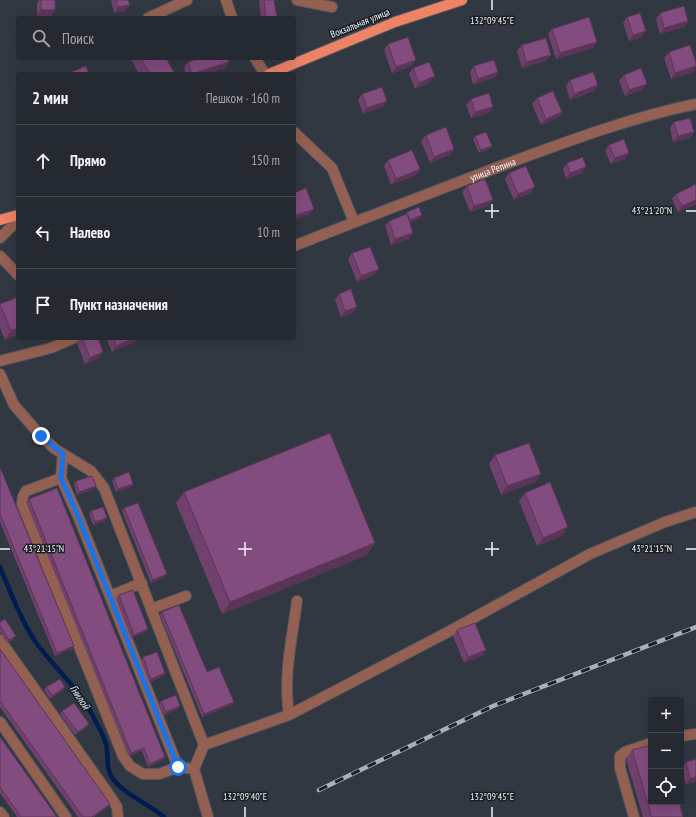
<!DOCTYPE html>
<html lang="ru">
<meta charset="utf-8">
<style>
:root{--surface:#252a32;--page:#31363e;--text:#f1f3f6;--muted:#a3a7ac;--line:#42464d}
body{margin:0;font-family:"PT Sans Narrow",sans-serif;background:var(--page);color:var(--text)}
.controls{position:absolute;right:12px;bottom:12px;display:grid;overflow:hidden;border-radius:4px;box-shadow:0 4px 16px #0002}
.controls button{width:36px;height:36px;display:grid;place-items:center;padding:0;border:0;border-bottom:1px solid var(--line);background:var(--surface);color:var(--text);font:20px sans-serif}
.stop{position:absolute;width:12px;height:12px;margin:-9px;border:3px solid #1a73e8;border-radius:50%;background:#fff}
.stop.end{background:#1a73e8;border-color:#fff;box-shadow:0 1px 4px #0008}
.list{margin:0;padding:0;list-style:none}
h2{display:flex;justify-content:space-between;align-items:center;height:52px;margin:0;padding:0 16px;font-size:17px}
h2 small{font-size:13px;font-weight:400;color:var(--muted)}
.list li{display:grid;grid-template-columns:26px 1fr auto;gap:12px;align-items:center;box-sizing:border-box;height:72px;padding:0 16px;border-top:1px solid var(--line)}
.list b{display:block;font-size:15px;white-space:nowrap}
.list em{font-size:13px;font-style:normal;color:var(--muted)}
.icon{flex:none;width:22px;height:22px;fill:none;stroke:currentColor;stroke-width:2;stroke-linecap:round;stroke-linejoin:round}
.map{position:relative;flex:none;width:696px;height:817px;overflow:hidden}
.search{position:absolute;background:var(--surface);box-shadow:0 4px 16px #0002;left:16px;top:16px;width:280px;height:44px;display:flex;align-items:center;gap:10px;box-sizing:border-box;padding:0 14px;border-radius:4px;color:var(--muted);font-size:15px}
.panel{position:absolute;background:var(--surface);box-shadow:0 4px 16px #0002;left:16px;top:72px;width:280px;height:268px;border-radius:4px}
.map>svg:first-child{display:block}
</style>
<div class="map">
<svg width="696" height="817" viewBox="0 0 696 817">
<rect width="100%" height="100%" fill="#313842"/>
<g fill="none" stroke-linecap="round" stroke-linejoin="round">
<path stroke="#001c50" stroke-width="4.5" d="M0,567C9,589 23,625 37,644C55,668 78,688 93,716C97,725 103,734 106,744C109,755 105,769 113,779C126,796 148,803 164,817"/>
<defs>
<g id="minor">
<path d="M226,0L232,18"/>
<path d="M297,0L332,7"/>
<path d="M148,18L187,0"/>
<path d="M255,58L265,74"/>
<path d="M294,132L332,168L354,222"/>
<path d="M0,238L18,220"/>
<path id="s1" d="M294,246C367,217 441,189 514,161C574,139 633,117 696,104"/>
<path d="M0,256L18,275"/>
<path d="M0,361L51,348L74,338"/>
<path d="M0,374L14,405L41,436L55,449L91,471L104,488L204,745L289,715L446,633L590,554L665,522L696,512"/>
<path d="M63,454L61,478L26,491L23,496L22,504L123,756L130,766L143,774H159L178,767L194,769L204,745"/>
<path d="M61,478L78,516L178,767"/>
<path d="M110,596L142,583"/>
<path d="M151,609L186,596"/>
<path d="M0,640L112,799L117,807L118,817"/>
<path d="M289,715C283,676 292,639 297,601"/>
<path d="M0,722L66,817"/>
<path d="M681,736L696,734"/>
<path d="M194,769L208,817"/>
<path d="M0,812L4,817"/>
<path d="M634,817L620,768V756L625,752L651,743"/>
</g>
<path id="major" d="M269,74L395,22L462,0
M0,220L18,215"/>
</defs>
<use href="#minor" stroke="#4f565f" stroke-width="12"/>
<use href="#major" stroke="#4f565f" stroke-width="12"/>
<use href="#minor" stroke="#946051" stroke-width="10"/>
<use href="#major" stroke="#ee8366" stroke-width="10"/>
<defs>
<path id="rail" d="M319,790L493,706L696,627"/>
</defs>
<use href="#rail" stroke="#abb0b8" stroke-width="4.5"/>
<use href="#rail" stroke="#1c1f24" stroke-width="3" stroke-dasharray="9" stroke-linecap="butt"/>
</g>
<path fill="#70416c" d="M39,0H55L51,16H37V4Z
M111,0H128L125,11L114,13Z
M260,0H274L277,18H261L259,1Z
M660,13L688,21L684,27L660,34L656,19Z
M627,17L646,31L641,37L629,41L623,23Z
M552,29L593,48L556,59L548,34Z
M388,44L412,66L392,73L384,50Z
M522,45L546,61L522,68L517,51Z
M669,52L693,72L671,79L664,58Z
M130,58H166L175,74H139Z
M192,58H228L229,62L225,68L206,74H186L184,68L188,62L193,61Z
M474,66L498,72L494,78L473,85L470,72Z
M413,68L430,82L415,89L409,74Z
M624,75L642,90L625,96L619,81Z
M570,80L598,85L594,91L570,100L566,86Z
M362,94L387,101L382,107L363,114L358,100Z
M537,98L562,112L558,118L541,125L532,104Z
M471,99L489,113L471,118L466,105Z
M674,122L694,132L690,138L673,142L670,128Z
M426,135L454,149L450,155L430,163L421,141Z
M475,136L492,146L489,149L479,153L473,139Z
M609,145L629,153L625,159L611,164L605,151Z
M388,160L420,169L416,175L391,185L384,166Z
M567,163L582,173L566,179L563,169Z
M509,173L535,187L530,193L514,200L505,179Z
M467,186L493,200L488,206L470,212L462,192Z
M676,194L696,204L678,212L672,199Z
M407,212L420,218L409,223L413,233L409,239L391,245L385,226L389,221L405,215Z
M352,253L379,269L374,275L357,282L348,259Z
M339,294L353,313L341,317L335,300Z
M0,304L18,335L5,340L0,328Z
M80,338H98L103,352L99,358L85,364L77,343Z
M106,338H138L135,342L112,352Z
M495,455L541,474L535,482L501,495L489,464Z
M0,467L74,646L72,649L55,656L0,522Z
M114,478L133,484L131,487L116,492L112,481Z
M76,481L96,486L94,489L77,495L74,484Z
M184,492L375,543L367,555L222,614L176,503Z
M525,493L562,536L537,546L519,501Z
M29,499L165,757L163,760L148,767L142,751L129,756L26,502Z
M124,508L164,577L151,583L122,511Z
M91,511L105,521L93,525L89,514Z
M119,595L148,629L146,632L131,638L116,598Z
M162,612L207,672L234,702L231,705L202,717L160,615Z
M0,622L14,639L7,643L0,632Z
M457,630L486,650L482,656L464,663L453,636Z
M0,649L108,807L94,817H78L0,707Z
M143,657L165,673L163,676L149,682L141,660Z
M46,687L63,690L50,699L44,690Z
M161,701L180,706L178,709L164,715L159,704Z
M62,711L87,727L75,735L60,714Z
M0,737L57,817H17L0,793Z
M632,750L683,817H643L626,759Z
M686,762L696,782L686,784L681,768Z"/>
<path fill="#5b3558" d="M130,5L125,11L114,13L118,7Z
M41,10H55L51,16H37Z
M688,21L684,27L660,34L664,28Z
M646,31L641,37L629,41L633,35Z
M597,42L593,48L556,59L560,53Z
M551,55L546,61L522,68L526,62Z
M416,60L412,66L392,73L396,67Z
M229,62L225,68L206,74H193Z
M696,66V68L693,72L671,79L675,73Z
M498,72L494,78L473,85L478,79Z
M435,76L430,82L415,89L419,83Z
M647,84L642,90L625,96L629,90Z
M598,85L594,91L570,100L574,94Z
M387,101L382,107L363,114L367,108Z
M493,107L489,113L471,118L475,112Z
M562,112L558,118L541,125L546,119Z
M694,132L690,138L673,142L678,136Z
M492,146L489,149L479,153L481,150Z
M454,149L450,155L430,163L434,157Z
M629,153L625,159L611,164L615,158Z
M586,167L582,173L566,179L570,173Z
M420,169L416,175L391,185L396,179Z
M535,187L530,193L514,200L518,194Z
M493,200L488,206L470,212L474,206Z
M696,200V204L678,212L682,206Z
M314,209L309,215L294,220V216Z
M422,215L420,218L408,223L410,220Z
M413,233L409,239L391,245L395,239Z
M379,269L374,275L357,282L361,276Z
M357,307L353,313L341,317L345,311Z
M18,328V335L5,340L11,331Z
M134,338H138L135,342L112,352L116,346Z
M103,352L99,358L85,364L90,358Z
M541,474L535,482L501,495L507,486Z
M133,484L131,487L116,492L118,489Z
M96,486L94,489L77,495L79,492Z
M107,518L105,521L93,525L95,522Z
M568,527L562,536L537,546L543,538Z
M375,543L367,555L222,614L230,602Z
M167,574L164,577L151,583L153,580Z
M148,629L146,632L131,638L134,635Z
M16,636L14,639L7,643L9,640Z
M74,646L72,649L55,656L57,653Z
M486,650L482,656L464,663L468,657Z
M165,673L163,676L149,682L151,679Z
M65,687L63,690L50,699L52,696Z
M234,702L231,705L202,717L204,714Z
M180,706L178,709L164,715L166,712Z
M89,724L87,727L75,735L78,732Z
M144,748L142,751L129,756L131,753Z
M165,757L163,760L148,767L150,764Z
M696,777V782L686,784L690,779Z
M110,804L108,807L94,817H92Z"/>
<path fill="#824c7e" stroke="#5b3558" d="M41,0H55V10H41Z
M116,0H128L130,5L118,7Z
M264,0H274L277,18H263H266Z
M684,6L688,21L664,28L660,13Z
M640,13L646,31L633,35L627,17Z
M589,17L597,42L560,53L552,29Z
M408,37L416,60L396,67L388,44Z
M546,38L551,55L526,62L522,45Z
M690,45L696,63V66L675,73L669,52Z
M141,58H166L175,74H150Z
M199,58H228L229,62L192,74L188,62L199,59Z
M494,60L498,72L478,79L474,66Z
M429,62L435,76L419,83L413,68Z
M86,66L89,74H67Z
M641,68L647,84L629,90L624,75Z
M593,72L598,85L574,94L570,80Z
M382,87L387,101L367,108L362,94Z
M553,91L562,112L546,119L537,98Z
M489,93L493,107L475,112L471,99Z
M690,118L694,132L678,136L674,122Z
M446,127L454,149L434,157L426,135Z
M486,132L492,146L481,150L475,136Z
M624,139L629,153L615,158L609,145Z
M412,150L420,169L396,179L388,160Z
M583,157L586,167L570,173L567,163Z
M526,166L535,187L518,194L509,173Z
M485,179L493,200L474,206L467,186Z
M696,184V200L682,206L676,194Z
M306,188L314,209L294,216V193Z
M419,207L422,215L410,220L407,212Z
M407,214L413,233L395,239L389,221Z
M370,247L379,269L361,276L352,253Z
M351,289L357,307L345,311L339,294Z
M18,297V328L11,331L0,304Z
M82,338H98L103,352L90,358Z
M113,338H134L116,346Z
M330,433L375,543L230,602L184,492Z
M529,443L541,474L507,486L495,455Z
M0,467L74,646L57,653L0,514Z
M129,472L133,484L118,489L114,478Z
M92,476L96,486L79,492L76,481Z
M550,482L568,527L543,538L525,493Z
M57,488L165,757L150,764L144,748L131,753L29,499Z
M138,503L167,574L153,580L124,508Z
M103,507L107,518L95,522L91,511Z
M133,590L148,629L134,635L119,595Z
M179,605L207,672L219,667L234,702L204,714L162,612Z
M5,619L16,636L9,640L0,626V622Z
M475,623L486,650L468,657L457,630Z
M0,649L110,804L92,817H83L0,701Z
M157,652L165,673L151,679L143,657Z
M60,679L65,687L52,696L46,687Z
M176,695L180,706L166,712L161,701Z
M74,703L89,724L78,732L62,711Z
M0,737L57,817H21L0,787Z
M651,745V802H679L683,817H652L632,750Z
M696,759V777L690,779L686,762Z"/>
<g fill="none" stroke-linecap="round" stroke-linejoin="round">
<path stroke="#1a73e8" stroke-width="5" d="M41,436L63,454L61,478L78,516L178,767"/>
</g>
<path fill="none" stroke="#eff3fa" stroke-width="1.5" d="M492,0V10M492,204V218M485,211H499M686,211H696M245,542V556M492,542V556M0,549H10M238,549H252M485,549H499M686,549H696M245,807V817M492,807V817"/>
<g text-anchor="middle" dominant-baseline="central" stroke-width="3" stroke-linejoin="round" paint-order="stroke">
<g font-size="10" fill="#eff3fa" stroke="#1c1f24">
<text transform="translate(360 23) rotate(-22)">Вокзальная улица</text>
<text stroke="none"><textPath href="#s1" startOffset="213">улица Репина</textPath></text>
</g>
<g font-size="11" font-style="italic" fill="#dae4f6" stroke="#1c1f24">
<text transform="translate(80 697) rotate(56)">Гнилой</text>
</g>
</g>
<g font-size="10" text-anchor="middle" fill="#eff3fa" stroke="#1c1f24" stroke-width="3" stroke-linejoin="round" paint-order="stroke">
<text x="492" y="24">132°09'45"E</text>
<text x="652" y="214">43°21'20"N</text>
<text x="44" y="552">43°21'15"N</text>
<text x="652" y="552">43°21'15"N</text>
<text x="245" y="800">132°09'40"E</text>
<text x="492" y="800">132°09'45"E</text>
</g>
</svg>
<div class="controls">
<button>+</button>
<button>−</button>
<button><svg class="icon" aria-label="locate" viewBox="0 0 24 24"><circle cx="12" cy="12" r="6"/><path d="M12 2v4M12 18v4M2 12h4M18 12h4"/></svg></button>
</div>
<div class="stop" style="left:178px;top:767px"></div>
<div class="stop end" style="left:41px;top:436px"></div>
<div class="search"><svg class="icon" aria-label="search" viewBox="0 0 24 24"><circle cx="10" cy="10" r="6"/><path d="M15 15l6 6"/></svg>Поиск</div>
<section class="panel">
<h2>2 мин<small>Пешком · 160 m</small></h2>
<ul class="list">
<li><svg class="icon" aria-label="ahead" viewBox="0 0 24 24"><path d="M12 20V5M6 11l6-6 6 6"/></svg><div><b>Прямо</b></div><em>150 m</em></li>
<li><svg class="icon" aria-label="left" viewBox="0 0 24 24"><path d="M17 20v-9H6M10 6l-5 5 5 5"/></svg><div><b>Налево</b></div><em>10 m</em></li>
<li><svg class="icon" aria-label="arrive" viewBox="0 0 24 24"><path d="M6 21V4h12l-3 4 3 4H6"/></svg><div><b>Пункт назначения</b></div></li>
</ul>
</section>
</div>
